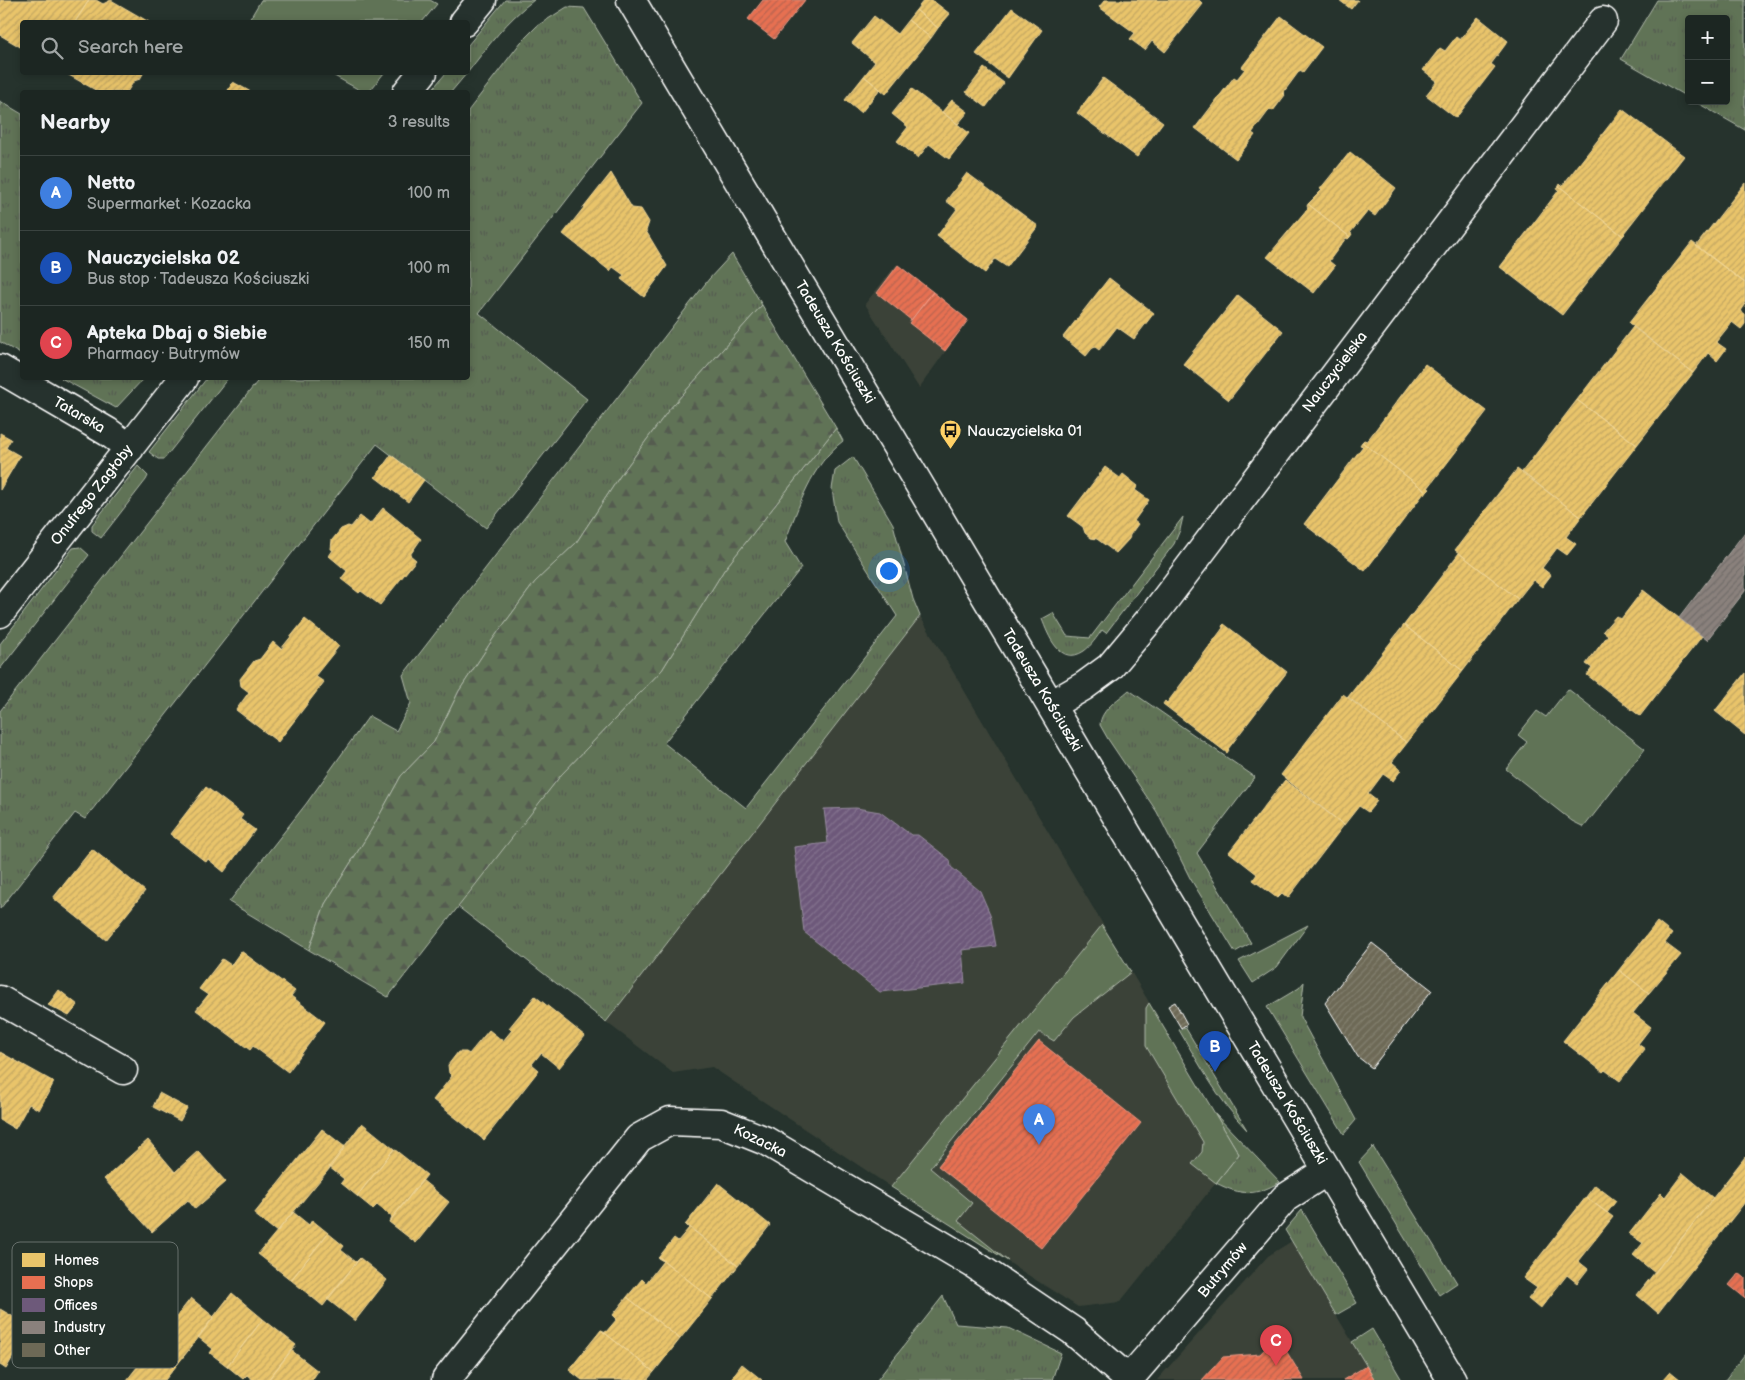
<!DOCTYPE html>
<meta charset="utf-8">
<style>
:root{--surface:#1c2622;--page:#252e2a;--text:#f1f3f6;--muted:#a0a5a5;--line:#3a4340;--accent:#ffd166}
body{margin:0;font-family:"Balsamiq Sans",sans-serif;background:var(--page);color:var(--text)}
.controls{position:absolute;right:15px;top:15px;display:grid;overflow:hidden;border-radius:5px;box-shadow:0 2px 8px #0003}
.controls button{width:45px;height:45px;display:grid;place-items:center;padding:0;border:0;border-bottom:1px solid var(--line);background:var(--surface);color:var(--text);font:25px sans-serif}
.you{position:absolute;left:888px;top:570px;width:18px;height:18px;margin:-12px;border:4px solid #fff;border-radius:50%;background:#1a73e8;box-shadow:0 0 0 8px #1a73e833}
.badge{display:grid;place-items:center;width:32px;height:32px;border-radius:50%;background:var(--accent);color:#fff;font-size:16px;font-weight:700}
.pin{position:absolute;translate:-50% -41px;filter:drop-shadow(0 1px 2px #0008)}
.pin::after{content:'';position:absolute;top:26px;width:18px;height:15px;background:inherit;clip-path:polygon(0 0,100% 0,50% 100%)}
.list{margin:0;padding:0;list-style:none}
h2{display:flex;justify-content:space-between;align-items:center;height:65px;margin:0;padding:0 20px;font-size:21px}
h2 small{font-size:16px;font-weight:400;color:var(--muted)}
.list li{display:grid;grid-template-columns:32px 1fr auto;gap:15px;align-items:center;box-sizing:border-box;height:75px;padding:0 20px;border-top:1px solid var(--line)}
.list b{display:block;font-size:19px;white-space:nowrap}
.list p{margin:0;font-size:16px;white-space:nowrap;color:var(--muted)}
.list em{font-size:16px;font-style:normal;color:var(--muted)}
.icon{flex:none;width:28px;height:28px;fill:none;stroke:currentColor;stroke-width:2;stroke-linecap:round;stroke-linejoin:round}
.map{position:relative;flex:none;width:1745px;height:1380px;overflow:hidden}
.search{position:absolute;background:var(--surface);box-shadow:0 2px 8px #0003;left:20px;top:20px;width:450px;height:55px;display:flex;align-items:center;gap:12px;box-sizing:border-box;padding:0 18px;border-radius:5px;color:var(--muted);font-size:19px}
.panel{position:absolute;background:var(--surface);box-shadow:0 2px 8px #0003;left:20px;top:90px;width:450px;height:290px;border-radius:5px}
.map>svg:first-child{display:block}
</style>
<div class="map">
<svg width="1745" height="1380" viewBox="0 0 1745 1380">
<defs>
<pattern id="grass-tufts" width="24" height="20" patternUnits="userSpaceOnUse" patternTransform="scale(1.25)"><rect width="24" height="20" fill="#607356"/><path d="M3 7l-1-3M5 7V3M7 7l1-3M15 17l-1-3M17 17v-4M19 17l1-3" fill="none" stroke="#545c50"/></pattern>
<pattern id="forest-firs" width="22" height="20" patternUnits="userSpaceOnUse" patternTransform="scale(1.25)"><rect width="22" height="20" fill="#607356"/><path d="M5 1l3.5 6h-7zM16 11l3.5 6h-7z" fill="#545c50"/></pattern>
<pattern id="homes-hatch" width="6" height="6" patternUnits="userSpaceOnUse" patternTransform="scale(1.25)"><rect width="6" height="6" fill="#e9c46a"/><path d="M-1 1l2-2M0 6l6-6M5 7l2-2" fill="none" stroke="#c2a662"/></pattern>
<pattern id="shops-hatch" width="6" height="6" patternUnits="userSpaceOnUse" patternTransform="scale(1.25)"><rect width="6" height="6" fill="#e76f51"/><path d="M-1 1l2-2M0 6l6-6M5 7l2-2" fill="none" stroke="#b86450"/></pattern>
<pattern id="offices-hatch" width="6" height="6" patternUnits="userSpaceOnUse" patternTransform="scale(1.25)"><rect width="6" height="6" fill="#6d597a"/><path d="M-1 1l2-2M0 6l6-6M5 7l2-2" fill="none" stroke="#83728e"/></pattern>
<pattern id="industry-hatch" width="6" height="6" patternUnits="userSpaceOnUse" patternTransform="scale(1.25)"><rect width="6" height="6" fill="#8a817c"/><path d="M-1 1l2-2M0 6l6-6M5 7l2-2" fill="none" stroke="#716c69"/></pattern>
<pattern id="building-hatch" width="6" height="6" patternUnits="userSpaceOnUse" patternTransform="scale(1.25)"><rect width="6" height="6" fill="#6d6956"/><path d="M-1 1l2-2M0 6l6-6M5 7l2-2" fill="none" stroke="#83806f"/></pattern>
</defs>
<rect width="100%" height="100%" fill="#26332d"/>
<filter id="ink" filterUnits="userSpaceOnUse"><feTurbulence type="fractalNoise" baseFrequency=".02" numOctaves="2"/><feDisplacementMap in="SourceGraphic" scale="10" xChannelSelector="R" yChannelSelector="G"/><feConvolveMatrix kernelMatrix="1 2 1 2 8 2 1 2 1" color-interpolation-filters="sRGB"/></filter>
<g filter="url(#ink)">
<path fill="#3b4339" d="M897,264L968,320L919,388L865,304Z
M920,616L1239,1154L1120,1302L1078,1307L891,1187L712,1067L673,1073L606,1022Z
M1292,1241L1375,1380H1157L1268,1256Z"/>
<path fill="url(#grass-tufts)" stroke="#b0b9aa" d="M505,0H534C507,20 488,46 468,72V45Z
M1657,0H1745V130L1694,101H1726V19H1689V98L1621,59Z
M567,7L584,8L642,103L479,313L587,399L486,528L377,444L85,819L75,813L0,909V711L260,378H468V111L521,42L537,26Z
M446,73H467L451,92H430Z
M0,101L22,114V355L0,342Z
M732,254L762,305L668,411L620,476L576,543L535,582L493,639L459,691L434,742L401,776L373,827L325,904L309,950L229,902L306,804L369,716L396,731L411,703L403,675L709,279Z
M61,378H144L116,408Z
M207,378H228L164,459H158L149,452Z
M836,428L843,441C811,465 799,506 785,542L801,568L664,743L746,808L897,616L837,522L832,489L835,471L853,457L893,524L913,599L920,616L606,1022L457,906L561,775L662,670L724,570Z
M138,466L148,476L146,480L101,538L92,531V525Z
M1183,517L1180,530L1174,544L1106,633L1102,630C1097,637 1091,646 1084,651C1060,667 1048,635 1042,619L1053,613L1067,636L1090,638Z
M80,547L89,555L0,669V644L73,548Z
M1129,690L1255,777L1197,853L1251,943L1235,952L1190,878L1157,812L1108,739L1100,725C1101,709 1118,700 1129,690Z
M1304,982L1300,1017L1356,1120L1344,1134L1267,1007L1299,988Z
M1215,1114L1280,1182C1255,1196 1242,1196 1216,1183L1239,1154Z
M1373,1147L1457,1283L1439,1295L1359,1162Z
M1302,1210L1357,1303L1336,1315L1285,1230Z
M943,1296L956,1324L1008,1328L1061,1353L1052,1380H877Z
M1372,1329L1402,1380H1375L1352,1342Z"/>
<path fill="url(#forest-firs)" stroke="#b0b9aa" d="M762,305L836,428L724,570L662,670L561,775L388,997L309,950L325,904L373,827L401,776L434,742L459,691L493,639L535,582L576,543L620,476L668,411Z"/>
<path fill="#607356" stroke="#b0b9aa" d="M261,0H430L437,4L422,22H248Z
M329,73H384L369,92H363Z
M1568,689L1645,749L1584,827L1572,821L1506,769L1527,742L1518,735L1537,711L1546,717Z
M1102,925L1131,972L1074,1017L1054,1041L1039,1032L930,1168L972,1203L958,1221L1008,1261L891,1187Z
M1308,925L1277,967L1253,983L1239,961Z
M1149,1003L1239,1154L1216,1183L1192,1164L1202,1152L1203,1142L1146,1046V1008Z
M1185,1027L1247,1130C1219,1101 1200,1065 1179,1030Z
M1745,1354V1380H1725Z"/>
<path fill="url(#homes-hatch)" stroke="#f0d697" d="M0,0H89L75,22H57L51,19L49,22H22V48L0,35Z
M89,0H96L103,4L111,0L149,22H75Z
M924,0H932L950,14L938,28L916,10Z
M1105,0H1199L1203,4L1165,52L1152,41L1145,50L1130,39L1135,33L1099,7Z
M1339,0H1358L1351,9Z
M1012,8L1042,30L1008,78L976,54Z
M916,10L938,28L931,38L908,20Z
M874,16L897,34L908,20L931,38L886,94L864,76L875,62L852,43Z
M1281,16L1322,47L1303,72L1300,70L1283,93L1285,95L1273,111L1270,109L1252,133L1255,135L1236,159L1195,128L1234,77L1237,79L1245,69L1242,67Z
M1478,17L1508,41L1491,64L1495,67L1456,118L1426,95L1437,81L1423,70L1440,48L1445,51L1456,37L1460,40Z
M984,68L1004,83L986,107L966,92Z
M68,72H144L140,79L134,81L127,92H99L67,74Z
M864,76L880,89L861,113L845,100Z
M1103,78L1163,122L1137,157L1077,113Z
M233,82L251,92H227Z
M912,89L969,133L949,159L929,144L918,158L897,141L908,127L892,114Z
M952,100L968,112L958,124L942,112Z
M1622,109L1684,156L1624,233L1625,234L1623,236L1559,186L1560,184L1562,186Z
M1350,152L1396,188L1375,216L1368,211L1350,233L1352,234L1350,237L1308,204L1322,190L1320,189Z
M611,173L632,208L641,209L649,222L646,231L667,266L644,297L621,279L624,275L613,267L610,271L563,234Z
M967,173L1038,226L1007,267L995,259L985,273L937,236L957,209L946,201Z
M1745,183V283L1696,246Z
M1559,186L1623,236L1562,315L1500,267L1559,190L1557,189Z
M1308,204L1350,237L1348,239L1346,238L1329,261L1335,266L1314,293L1267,257L1308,208L1307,206Z
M1692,242L1745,283V305L1741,311L1745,314V324L1741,329L1732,322L1716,342L1726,349L1717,361L1708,353L1693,373L1629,323Z
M1109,278L1154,313L1134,339L1117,327L1099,350L1094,346L1086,356L1063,337Z
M1238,295L1283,331L1229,400L1183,364Z
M1633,327L1693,373L1637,445L1577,400Z
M1425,364L1487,411L1428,488L1430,489L1427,492L1362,442L1364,440L1367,441Z
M1577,400L1637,445L1581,517L1522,472Z
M0,433L11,439L6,448L20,456L0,490Z
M1362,442L1427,492L1425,495L1424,493L1365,571L1304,524L1363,446L1360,445Z
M391,455L424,480L408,502L375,477Z
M1105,467L1120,478L1123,474L1138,486L1135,490L1149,500L1134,521L1138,524L1130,535L1129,539L1116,553L1097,539L1091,538L1085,533L1083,527L1068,516Z
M1517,469L1581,517L1566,537L1576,544L1567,555L1557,548L1542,568L1551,575L1542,587L1533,580L1518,599L1455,550Z
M383,508L421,539L410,555L416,560L380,605L361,591L359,593L341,579L347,571L329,556L333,550L331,549L332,540L341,529L348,526L351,527L360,516L370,524Z
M1459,553L1518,599L1463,671L1404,625Z
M1643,590L1702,636L1640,716L1587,675L1592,668L1586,664L1608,635L1603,631L1616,616L1621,619Z
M305,619L339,646L315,676L324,682L278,742L236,710L249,692L241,686L240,679L254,661L260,659L273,642L281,649Z
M1224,624L1287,672L1228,749L1229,750L1227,753L1163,704L1165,701L1167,703L1223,628L1222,626Z
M1404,625L1463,671L1407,743L1348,697Z
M1745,673V735L1715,711Z
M1343,694L1407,743L1392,762L1401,770L1393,781L1383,774L1368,794L1377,801L1368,812L1359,806L1344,825L1281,775Z
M1285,780L1344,825L1288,898L1282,893L1277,898L1253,880L1257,874L1229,852Z
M206,787L243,815L240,819L255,830L224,872L208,859L206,862L170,834Z
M92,849L145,891L106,940L53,898Z
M1657,922L1672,934L1665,943L1681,955L1649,993L1619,970Z
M241,951L295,991L291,996L325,1022L288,1072L253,1046L250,1050L196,1010L208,995L199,989L222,959L231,965Z
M1619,970L1649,993L1633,1013L1651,1027L1638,1044L1645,1049L1620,1081L1605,1070L1603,1072L1563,1041Z
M59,990L78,1005L69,1016L48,1005Z
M535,996L585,1036L559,1068L541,1053L532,1064L539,1070L484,1140L433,1100L452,1076L449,1073L448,1065L458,1052H466L469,1054L489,1030L503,1041L512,1030L509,1028Z
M0,1052L54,1082L39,1110L29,1104L15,1129L0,1120Z
M159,1093L187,1108L180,1121L153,1107Z
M362,1123L394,1149L357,1196L341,1183L344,1179L329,1167Z
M322,1129L345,1147L330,1168L277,1232L254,1214Z
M148,1140L175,1172L198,1151L226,1182L195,1209L188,1200L152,1232L104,1179Z
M394,1149L427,1175L389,1222L392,1217L377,1205L373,1209L357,1196Z
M1745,1157V1202L1658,1313L1637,1295Z
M1683,1173L1713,1198L1655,1273L1633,1255L1643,1243L1629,1234L1661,1193L1665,1197Z
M422,1180L449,1202L416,1243L389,1222Z
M718,1183L770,1225L738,1266L686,1224Z
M1595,1185L1616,1201L1607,1213L1586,1197Z
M1586,1197L1613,1217L1578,1261L1588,1269L1577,1283L1567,1275L1540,1309L1528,1299L1537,1288L1523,1278Z
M293,1212L309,1225L312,1220L328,1233L291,1280L258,1254Z
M685,1224L738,1266L712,1299L659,1257L674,1238L678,1241L689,1228Z
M328,1233L344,1246L341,1250L356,1262L360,1258L323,1306L291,1280Z
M659,1257L712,1299L680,1339L627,1297L642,1279L646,1283L663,1261L658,1258Z
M360,1258L387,1280L355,1321L327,1299Z
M232,1293L263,1319L227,1366L210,1353L213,1349L198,1337Z
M627,1297L680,1339L654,1372L601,1330L606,1332L617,1319L613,1315Z
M191,1298L214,1317L199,1337L165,1380H127Z
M0,1309L46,1336L34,1357L18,1348L6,1369L0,1365Z
M263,1319L296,1345L268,1380H253L247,1375L243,1379L227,1366Z
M601,1330L654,1372L647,1380H582L569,1370Z
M291,1350L318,1371L312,1380H268Z
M742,1364L762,1380H730Z
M1670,1371L1681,1380H1662Z"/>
<path fill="url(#shops-hatch)" stroke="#ee9a85" d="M763,0H805L774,39L748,19Z
M898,265L933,292L911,320L877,293Z
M933,292L968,320L945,351L909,323Z
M1039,1041L1141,1123L1041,1248L938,1166Z
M1739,1273L1745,1278V1298L1729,1285Z
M1277,1336L1304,1380H1202L1223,1357L1260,1354Z
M1366,1366L1375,1380H1343Z"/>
<path fill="url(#offices-hatch)" stroke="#998ba2" d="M856,808L880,812L911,835H918L950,860L951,867L980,891L990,914L996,946L962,950L965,983L880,992L804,932L794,847L828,843L824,809Z"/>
<path fill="url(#industry-hatch)" stroke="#ada7a3" d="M1745,532V591L1707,640L1679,618Z"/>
<path fill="url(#building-hatch)" stroke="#fff" d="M1372,943L1432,990L1372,1068L1358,1057L1325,1003Z
M1175,1002L1187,1024L1181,1028L1168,1006Z"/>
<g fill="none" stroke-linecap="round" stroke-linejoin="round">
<defs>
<path id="minor" d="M631,0L1452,1380
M464,22L482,0
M407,92L423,72
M0,369L108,432L130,448
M0,613L184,378
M1051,705L1084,686L1110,667L1151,618L1603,21
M0,1000L123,1070
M446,1380L639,1138L670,1121L721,1123L766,1141L972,1263L1073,1331L1128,1379
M1128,1380L1285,1198L1327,1171"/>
</defs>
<use href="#minor" stroke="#fff" stroke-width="31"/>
<use href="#minor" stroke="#26332d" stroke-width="28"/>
</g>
</g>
<defs>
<symbol id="bus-pin" viewBox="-11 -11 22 30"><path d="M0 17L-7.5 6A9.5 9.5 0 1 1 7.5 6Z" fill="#ffd166" stroke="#26332d"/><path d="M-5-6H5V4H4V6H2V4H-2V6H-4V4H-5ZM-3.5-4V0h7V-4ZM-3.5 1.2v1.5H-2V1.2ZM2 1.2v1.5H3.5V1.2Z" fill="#111"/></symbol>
</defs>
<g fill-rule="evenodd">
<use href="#bus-pin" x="938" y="418" width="25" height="34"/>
</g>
<g text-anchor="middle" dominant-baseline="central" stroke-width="5" stroke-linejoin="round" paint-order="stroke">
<g font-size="15" fill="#fff" stroke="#26332d">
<text transform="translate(835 342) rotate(59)">Tadeusza Kościuszki</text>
<text transform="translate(1335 372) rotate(-53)">Nauczycielska</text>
<text transform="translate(79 415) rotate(30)">Tatarska</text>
<text transform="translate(92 495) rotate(-52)">Onufrego Zagłoby</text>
<text transform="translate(1042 690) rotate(59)">Tadeusza Kościuszki</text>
<text transform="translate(1287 1103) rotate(59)">Tadeusza Kościuszki</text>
<text transform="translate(760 1141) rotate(26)">Kozacka</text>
<text transform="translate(1223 1270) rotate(-50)">Butrymów</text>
</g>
<g font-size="15" fill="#fff" stroke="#26332d" text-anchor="start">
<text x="967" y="431">Nauczycielska 01</text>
</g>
</g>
<rect x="12" y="1242" width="166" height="126" rx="8" fill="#26332d" stroke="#67706c" stroke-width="1"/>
<rect x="22" y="1253" width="23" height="14" fill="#e9c46a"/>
<rect x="22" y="1276" width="23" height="13" fill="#e76f51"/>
<rect x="22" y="1298" width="23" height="14" fill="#6d597a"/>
<rect x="22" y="1321" width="23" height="13" fill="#8a817c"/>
<rect x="22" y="1343" width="23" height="14" fill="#6d6956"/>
<g font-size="14" fill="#fff">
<text x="54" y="1265">Homes</text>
<text x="54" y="1287">Shops</text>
<text x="54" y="1310">Offices</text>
<text x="54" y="1332">Industry</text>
<text x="54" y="1355">Other</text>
</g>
</svg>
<div class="controls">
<button>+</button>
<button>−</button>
</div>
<div class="you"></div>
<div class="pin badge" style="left:1039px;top:1145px;background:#3f7fe0">A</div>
<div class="pin badge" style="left:1215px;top:1072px;background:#1a4fb4">B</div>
<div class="pin badge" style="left:1276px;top:1366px;background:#e0444e">C</div>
<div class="search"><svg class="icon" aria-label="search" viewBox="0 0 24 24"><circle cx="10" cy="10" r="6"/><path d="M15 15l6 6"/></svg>Search here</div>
<section class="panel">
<h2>Nearby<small>3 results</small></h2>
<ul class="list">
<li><span class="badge" style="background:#3f7fe0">A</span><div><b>Netto</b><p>Supermarket · Kozacka</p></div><em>100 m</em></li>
<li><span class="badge" style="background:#1a4fb4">B</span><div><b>Nauczycielska 02</b><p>Bus stop · Tadeusza Kościuszki</p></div><em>100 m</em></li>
<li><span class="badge" style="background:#e0444e">C</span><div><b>Apteka Dbaj o Siebie</b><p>Pharmacy · Butrymów</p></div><em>150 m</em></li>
</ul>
</section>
</div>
